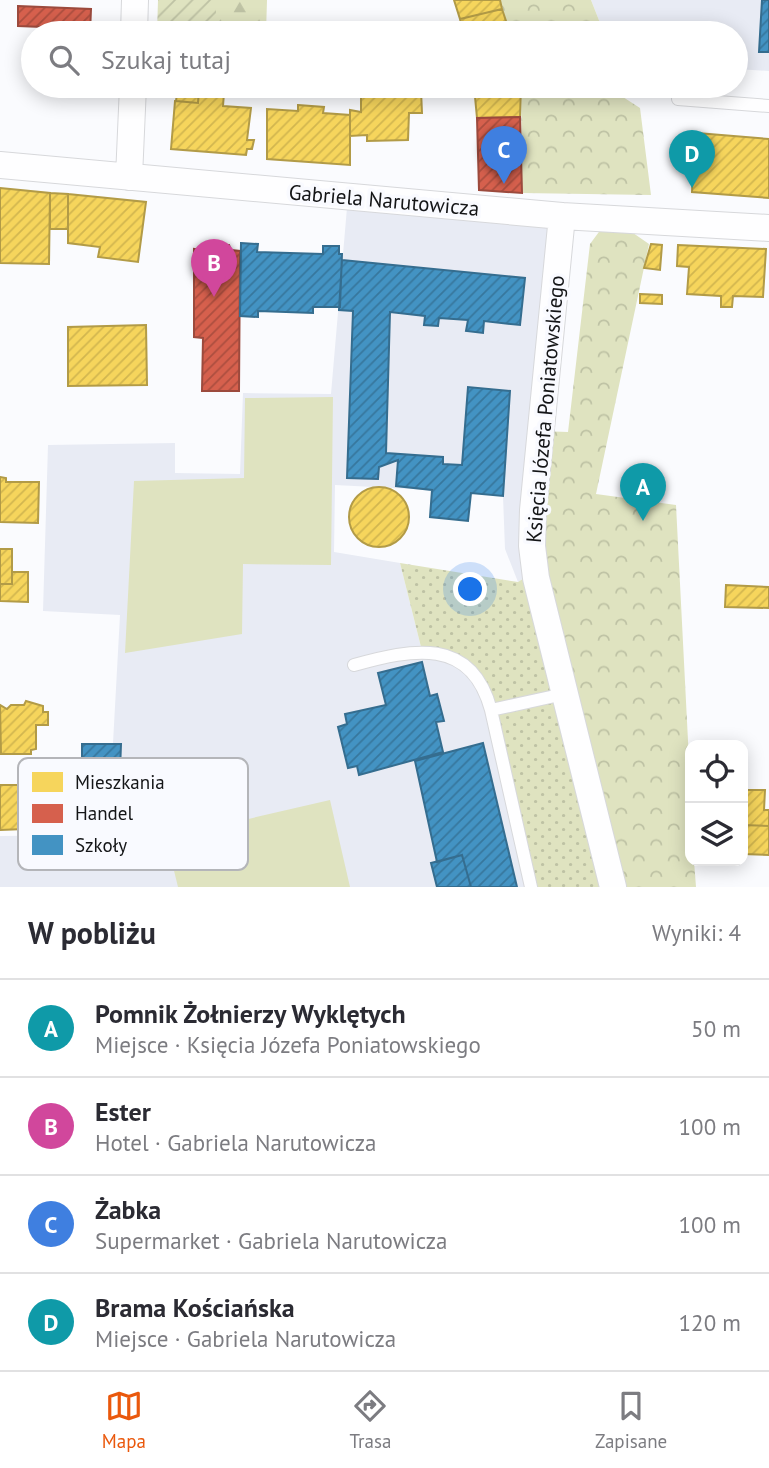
<!DOCTYPE html>
<html lang="pl">
<meta charset="utf-8">
<style>
:root{--surface:#fff;--page:#f7f7f7;--text:#2b2b33;--muted:#7c7c81;--line:#e1e1e2;--accent:#ea580c}
body{margin:0;font-family:"PT Sans",sans-serif;background:var(--page);color:var(--text)}
.controls{position:absolute;right:21px;bottom:21px;display:grid;overflow:hidden;border-radius:14px;box-shadow:0 4px 18px #0003}
.controls button{width:63px;height:63px;display:grid;place-items:center;padding:0;border:0;border-bottom:2px solid var(--line);background:var(--surface);color:var(--text);font:35px sans-serif}
.you{position:absolute;left:471px;top:590px;width:24px;height:24px;margin:-18px;border:5px solid #fff;border-radius:50%;background:#1a73e8;box-shadow:0 0 0 10px #1a73e833}
.badge{display:grid;place-items:center;width:46px;height:46px;border-radius:50%;background:var(--accent);color:#fff;font-size:23px;font-weight:700}
.pin{position:absolute;translate:-50% -58px;filter:drop-shadow(0 2px 4px #0008)}
.pin::after{content:'';position:absolute;top:37px;width:24px;height:21px;background:inherit;clip-path:polygon(0 0,100% 0,50% 100%)}
.list{margin:0;padding:0;list-style:none}
h2{display:flex;justify-content:space-between;align-items:center;height:91px;margin:0;padding:0 28px;font-size:30px}
h2 small{font-size:23px;font-weight:400;color:var(--muted)}
.list li{display:grid;grid-template-columns:46px 1fr auto;gap:21px;align-items:center;box-sizing:border-box;height:98px;padding:0 28px;border-top:2px solid var(--line)}
.list b{display:block;font-size:26px;white-space:nowrap}
.list p{margin:0;font-size:23px;white-space:nowrap;color:var(--muted)}
.list em{font-size:23px;font-style:normal;color:var(--muted)}
.icon{flex:none;width:38px;height:38px;fill:none;stroke:currentColor;stroke-width:2;stroke-linecap:round;stroke-linejoin:round}
.map{position:relative;flex:none;width:769px;height:887px;overflow:hidden}
.search{position:absolute;background:var(--surface);box-shadow:0 4px 18px #0003;left:21px;right:21px;top:21px;height:77px;display:flex;align-items:center;gap:18px;box-sizing:border-box;padding:0 24px;border-radius:38px;color:var(--muted);font-size:26px}
.sheet{height:483px;background:var(--surface)}
nav{display:flex;justify-content:space-around;align-items:center;box-sizing:border-box;height:98px;border-top:2px solid var(--line);background:var(--surface);font-size:19px;color:var(--muted)}
nav a{display:grid;justify-items:center;gap:4px}
nav .on{color:var(--accent)}
.map>svg:first-child{display:block}
</style>
<div class="map">
<svg width="769" height="887" viewBox="0 0 769 887">
<defs>
<pattern id="grass-dots" width="8" height="8" patternUnits="userSpaceOnUse" patternTransform="scale(1.75)"><rect width="8" height="8" fill="#dfe3c0"/><path d="M2 2h.1M6 6h.1" fill="none" stroke="#bec2a4" stroke-width="1.8" stroke-linecap="round"/></pattern>
<pattern id="forest-firs" width="22" height="20" patternUnits="userSpaceOnUse" patternTransform="scale(1.75)"><rect width="22" height="20" fill="#dfe3c0"/><path d="M5 1l3.5 6h-7zM16 11l3.5 6h-7z" fill="#bec2a4"/></pattern>
<pattern id="park-crowns" width="20" height="18" patternUnits="userSpaceOnUse" patternTransform="scale(1.75)"><rect width="20" height="18" fill="#dfe3c0"/><path d="M2 6a3 3 0 1 1 6 0M12 15a3 3 0 1 1 6 0" fill="none" stroke="#bec2a4"/></pattern>
<pattern id="garden-furrows" width="10" height="10" patternUnits="userSpaceOnUse" patternTransform="scale(1.75)"><rect width="10" height="10" fill="#dfe3c0"/><path d="M-1 1l2-2M0 10L10 0M9 11l2-2" fill="none" stroke="#bec2a4"/></pattern>
<pattern id="homes-hatch" width="6" height="6" patternUnits="userSpaceOnUse" patternTransform="scale(1.75)"><rect width="6" height="6" fill="#f6d55c"/><path d="M-1 1l2-2M0 6l6-6M5 7l2-2" fill="none" stroke="#d2b64f"/></pattern>
<pattern id="shops-hatch" width="6" height="6" patternUnits="userSpaceOnUse" patternTransform="scale(1.75)"><rect width="6" height="6" fill="#d6604d"/><path d="M-1 1l2-2M0 6l6-6M5 7l2-2" fill="none" stroke="#ac4e3f"/></pattern>
<pattern id="schools-hatch" width="6" height="6" patternUnits="userSpaceOnUse" patternTransform="scale(1.75)"><rect width="6" height="6" fill="#4393c3"/><path d="M-1 1l2-2M0 6l6-6M5 7l2-2" fill="none" stroke="#37779d"/></pattern>
</defs>
<rect width="100%" height="100%" fill="#fafbfe"/>
<path fill="#e8ebf4" d="M591,0H769V71L736,69V33H604Z
M348,196L562,216L535,571L518,582L505,549L503,496L471,493L468,521L430,517L432,490L335,485L334,552L400,563L422,651L458,660L487,693L531,887H0V836L108,835L120,615L43,611L48,445L175,443V473L240,474L243,393L331,394Z"/>
<path fill="url(#grass-dots)" d="M400,563L518,582L535,571L614,887H531L491,710L458,660L422,651Z"/>
<path fill="url(#forest-firs)" d="M216,0H267L266,33H216Z"/>
<path fill="url(#park-crowns)" d="M500,0H591L604,33H510Z
M521,86H606L640,108L651,195L522,193Z
M610,217L649,244L596,494L676,505L690,780V861H694L696,887H614L536,578L540,431L568,432L590,244Z"/>
<path fill="url(#garden-furrows)" d="M158,0H216V33H157Z"/>
<path fill="#dfe3c0" d="M333,397L331,565L243,564L242,634L125,653L134,481L244,478L245,398Z
M330,800L350,887H178L166,838Z"/>
<path fill="url(#homes-hatch)" stroke="#b29b47" stroke-width="2" d="M454,0H500L502,9L460,19Z
M502,9L510,33H463L460,19Z
M178,86H199L198,103L176,101Z
M361,86H410V90H421L422,113H409L408,140L367,141V135L350,136V110L361,112Z
M474,86H521L520,117L477,118Z
M199,91L224,93L223,106L251,108L247,140H254L252,149H247L246,155L171,149L175,101L198,103Z
M298,105L324,107L323,113L350,115V165L267,159V109L298,111Z
M697,133L769,139V198L692,192L693,171L683,170L684,157L695,158Z
M0,188L50,193L49,264L0,263Z
M50,193L68,194V229H50Z
M68,194L146,202L138,262L98,257L100,247L68,243Z
M651,244L662,245L660,270L644,268Z
M678,245L766,249L763,297L733,296L732,307H721V296L687,294L689,267L677,266Z
M640,294L662,295V304L640,303Z
M146,325L147,385L68,386V327Z
M0,477L6,478V482H39L38,523L0,522Z
M349 517a30 30 0 1 1 60 0a30 30 0 1 1-60 0Z
M0,549H12V584H0Z
M12,572H28V602L0,601V584H12Z
M726,585L769,587V608L725,607Z
M26,701L43,706V712H48V725H36V749L31,750V754H1L0,705L7,709L11,705H24Z
M0,785H23V802H33V820H24V829L0,830Z
M743,790H765L764,810H769V826L743,825Z
M743,825L769,826V855L743,854Z"/>
<path fill="url(#shops-hatch)" stroke="#9c4a3d" stroke-width="2" d="M18,6L91,9L90,33H43V27L18,26Z
M520,117L522,193L479,190L477,118Z
M205,245H229L231,250L240,251L239,391H202L203,338L194,337V249L202,250Z"/>
<path fill="url(#schools-hatch)" stroke="#356d8f" stroke-width="2" d="M762,0H769V52H759Z
M241,243L258,244L257,252L323,254V246H339V254H342L340,307H313V313L258,311V317L240,316Z
M342,260L525,278L520,325L484,321L483,333L466,331L468,320L439,318L438,326L424,325L425,316L390,312L386,453L443,457V464L462,465L468,387L510,391L503,496L471,493L468,521L430,517L432,490L396,486L398,460L379,467L378,479L347,478L353,311L339,310Z
M422,662L430,696L437,694L444,721L436,722L443,752L359,775L357,766L348,768L338,727L347,724L345,714L386,705L378,673Z
M483,743L517,887H471L462,855L437,862L415,761Z
M82,744H121L120,771H82Z
M462,855L471,887H437L431,863Z"/>
<g fill="none" stroke-linecap="round" stroke-linejoin="round">
<defs>
<path id="lane" d="M678,99L769,106
M354,665C412,649 471,636 491,710L531,887
M491,710L564,694"/>
<path id="street" d="M134,33L135,0
M0,165L562,216L769,228
M129,177L133,86
M562,216L533,510L532,546L536,578L613,887"/>
</defs>
<use href="#lane" stroke="#d7d8db" stroke-width="14"/>
<use href="#street" stroke="#d7d8db" stroke-width="28"/>
<use href="#lane" stroke="#fefeff" stroke-width="12"/>
<use href="#street" stroke="#fefeff" stroke-width="26"/>
</g>
<g text-anchor="middle" dominant-baseline="central" stroke-width="7" stroke-linejoin="round" paint-order="stroke">
<g font-size="21" fill="#141517" stroke="#f9faff">
<text transform="translate(384 200) rotate(5)">Gabriela Narutowicza</text>
<text transform="translate(545 409) rotate(-85)">Księcia Józefa Poniatowskiego</text>
</g>
</g>
<rect x="18" y="758" width="230" height="112" rx="10" fill="#f9faff" stroke="#b4b5b9" stroke-width="2"/>
<rect x="32" y="772" width="31" height="20" fill="#f6d55c"/>
<rect x="32" y="804" width="31" height="19" fill="#d6604d"/>
<rect x="32" y="835" width="31" height="20" fill="#4393c3"/>
<g font-size="19" fill="#141517">
<text x="75" y="789">Mieszkania</text>
<text x="75" y="820">Handel</text>
<text x="75" y="852">Szkoły</text>
</g>
</svg>
<div class="controls">
<button><svg class="icon" aria-label="locate" viewBox="0 0 24 24"><circle cx="12" cy="12" r="6"/><path d="M12 2v4M12 18v4M2 12h4M18 12h4"/></svg></button>
<button><svg class="icon" aria-label="layers" viewBox="0 0 24 24"><path d="M12 4l9 5-9 5-9-5zM3 14l9 5 9-5"/></svg></button>
</div>
<div class="you"></div>
<div class="pin badge" style="left:643px;top:521px;background:#0f9aa8">A</div>
<div class="pin badge" style="left:214px;top:297px;background:#d1479c">B</div>
<div class="pin badge" style="left:504px;top:184px;background:#3f7fe0">C</div>
<div class="pin badge" style="left:692px;top:188px;background:#0f9aa8">D</div>
<div class="search"><svg class="icon" aria-label="search" viewBox="0 0 24 24"><circle cx="10" cy="10" r="6"/><path d="M15 15l6 6"/></svg>Szukaj tutaj</div>
</div>
<section class="sheet">
<h2>W pobliżu<small>Wyniki: 4</small></h2>
<ul class="list">
<li><span class="badge" style="background:#0f9aa8">A</span><div><b>Pomnik Żołnierzy Wyklętych</b><p>Miejsce · Księcia Józefa Poniatowskiego</p></div><em>50 m</em></li>
<li><span class="badge" style="background:#d1479c">B</span><div><b>Ester</b><p>Hotel · Gabriela Narutowicza</p></div><em>100 m</em></li>
<li><span class="badge" style="background:#3f7fe0">C</span><div><b>Żabka</b><p>Supermarket · Gabriela Narutowicza</p></div><em>100 m</em></li>
<li><span class="badge" style="background:#0f9aa8">D</span><div><b>Brama Kościańska</b><p>Miejsce · Gabriela Narutowicza</p></div><em>120 m</em></li>
</ul>
</section>
<nav>
<a class="on"><svg class="icon" aria-label="map" viewBox="0 0 24 24"><path d="M3 6l6-2 6 2 6-2v14l-6 2-6-2-6 2zM9 4v14M15 6v14"/></svg>Mapa</a>
<a><svg class="icon" aria-label="directions" viewBox="0 0 24 24"><path d="M12 3l9 9-9 9-9-9zM9 14v-3h6M13 9l2 2-2 2"/></svg>Trasa</a>
<a><svg class="icon" aria-label="saved" viewBox="0 0 24 24"><path d="M7 4h10v16l-5-4-5 4z"/></svg>Zapisane</a>
</nav>
